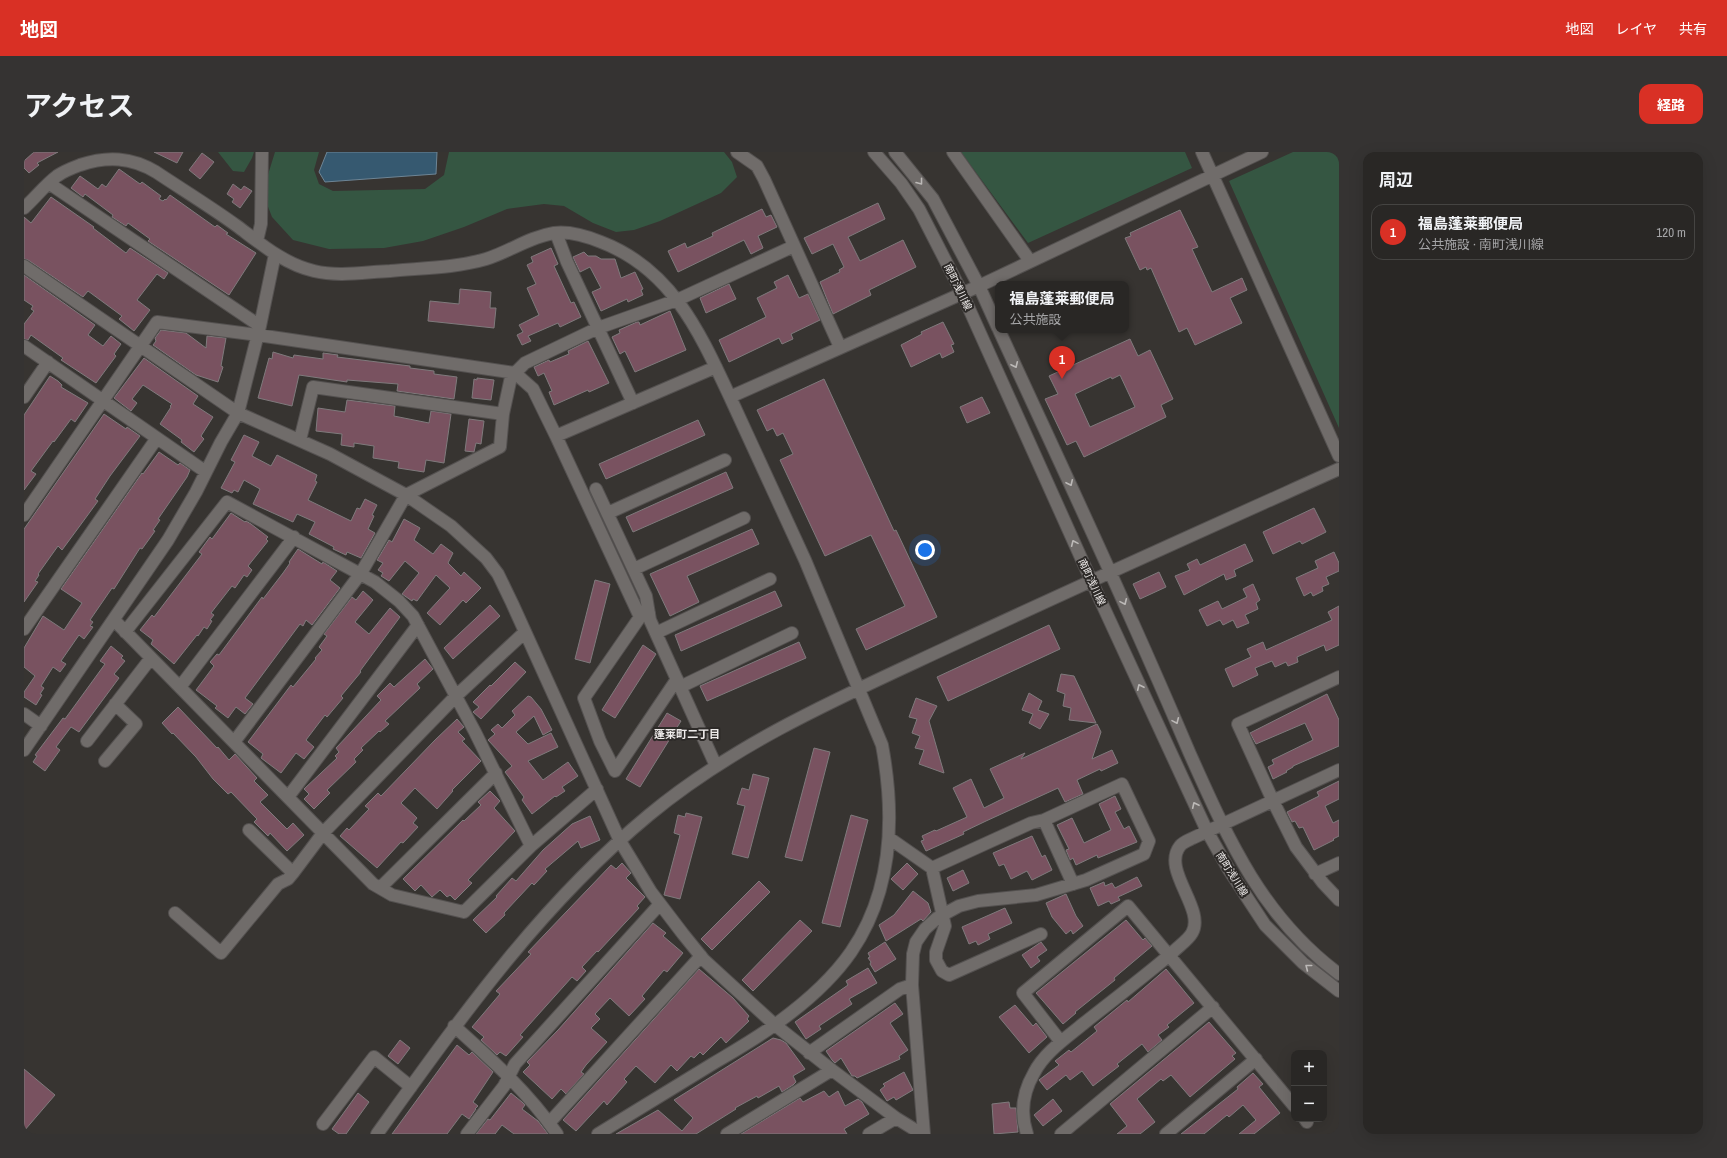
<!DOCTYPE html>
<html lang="ja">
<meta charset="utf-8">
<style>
:root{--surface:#292725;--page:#353332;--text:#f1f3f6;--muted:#a5a5a7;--line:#454442;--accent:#d93025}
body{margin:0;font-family:"Archivo Narrow","Noto Sans JP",sans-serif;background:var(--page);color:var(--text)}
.controls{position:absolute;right:12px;bottom:12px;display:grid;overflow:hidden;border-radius:8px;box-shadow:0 4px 16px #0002}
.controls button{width:36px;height:36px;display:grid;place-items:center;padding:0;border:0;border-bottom:1px solid var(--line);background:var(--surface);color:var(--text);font:20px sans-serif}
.you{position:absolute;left:901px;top:398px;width:14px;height:14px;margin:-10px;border:3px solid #fff;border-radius:50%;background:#1a73e8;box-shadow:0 0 0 6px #1a73e833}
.badge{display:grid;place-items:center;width:26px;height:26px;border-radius:50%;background:var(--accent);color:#fff;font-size:13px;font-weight:700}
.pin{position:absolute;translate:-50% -33px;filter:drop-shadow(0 1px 2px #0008)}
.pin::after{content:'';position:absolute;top:21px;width:14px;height:12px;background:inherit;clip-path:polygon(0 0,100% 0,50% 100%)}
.popup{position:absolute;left:971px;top:129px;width:134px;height:52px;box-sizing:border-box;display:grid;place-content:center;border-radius:8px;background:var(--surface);filter:drop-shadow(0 1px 3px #0005);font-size:13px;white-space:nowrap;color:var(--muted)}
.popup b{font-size:15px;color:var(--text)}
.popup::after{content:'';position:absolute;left:50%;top:100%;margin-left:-8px;border:8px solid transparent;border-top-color:var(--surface)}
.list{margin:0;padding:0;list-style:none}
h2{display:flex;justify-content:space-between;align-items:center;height:52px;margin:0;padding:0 16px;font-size:17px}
h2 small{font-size:13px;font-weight:400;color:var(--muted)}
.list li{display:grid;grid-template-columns:26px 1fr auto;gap:12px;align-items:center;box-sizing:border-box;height:56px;margin:0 8px 8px;padding:0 8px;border:1px solid var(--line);border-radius:12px}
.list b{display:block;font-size:15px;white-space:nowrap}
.list p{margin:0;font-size:13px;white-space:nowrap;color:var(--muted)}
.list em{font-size:13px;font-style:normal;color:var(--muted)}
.map{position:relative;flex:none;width:1315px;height:982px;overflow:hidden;border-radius:12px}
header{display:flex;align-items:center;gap:24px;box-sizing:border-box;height:56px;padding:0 20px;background:var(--accent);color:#fff}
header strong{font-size:19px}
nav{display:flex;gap:22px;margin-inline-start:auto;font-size:14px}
.intro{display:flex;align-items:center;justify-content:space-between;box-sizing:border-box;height:96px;padding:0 24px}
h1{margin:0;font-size:28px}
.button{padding:10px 18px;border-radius:12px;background:var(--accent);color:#fff;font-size:14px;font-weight:700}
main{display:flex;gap:24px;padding:0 24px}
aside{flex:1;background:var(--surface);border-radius:12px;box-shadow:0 4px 16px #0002}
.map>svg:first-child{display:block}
</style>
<header>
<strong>地図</strong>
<nav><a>地図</a><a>レイヤ</a><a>共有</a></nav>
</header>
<div class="intro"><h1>アクセス</h1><a class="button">経路</a></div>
<main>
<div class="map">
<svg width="1315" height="982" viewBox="0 0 1315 982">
<rect width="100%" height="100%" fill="#373431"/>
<path fill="#355642" d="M194,0H230L228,6L220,20L209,19Z
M251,0H295L290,18L295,32L309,39L401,37L420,23L425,0H700L708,10L713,25L697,41L636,69L610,78L592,80L569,71L540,54L520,52L483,57L440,75L399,89L360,96L305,97L269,88L248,65L243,52L242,29Z
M937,0H1161L1168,16L1004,91Z
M1269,0H1315V276L1205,29Z"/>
<path fill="#365970" stroke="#6e8595" d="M303,0H413L412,22L301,30L295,20Z"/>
<path fill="#795260" stroke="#7f7a7c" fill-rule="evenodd" d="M10,0H34L13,11L15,13L5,21L0,16V9Z
M130,0H159L153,11Z
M178,1L190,10L176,27L165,18Z
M95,17L116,32L118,30L137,44L135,47L139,49L141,47L142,48L146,43L191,75L193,73L204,81L202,82L232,101L205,143L124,89L126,87L104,71L102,74L88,65L89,63L61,42L59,45L47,36L56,24L74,37L78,32L82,35Z
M209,32L217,38L220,34L228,39L216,56L208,50L210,47L203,42Z
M27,45L70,75L69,76L102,101L106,96L144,121L140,127L133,122L113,148L126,158L110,179L95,167L98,164L64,139L59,145L4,108L0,107V65L7,71Z
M854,51L861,67L824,85L836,109L879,88L892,115L845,138L847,143L809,162L796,130L816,120L815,118L820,115L809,92L788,102L780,86Z
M738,57L742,65L747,63L753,75L734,84L739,96L727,102L720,88L654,120L644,99L661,91L663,96L689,84L688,81Z
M1156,58L1174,95L1168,97L1188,140L1218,126L1223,138L1206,146L1218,171L1171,193L1163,176L1155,180L1127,116L1123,118L1122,115L1116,118L1101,86L1107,84L1106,81Z
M527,96L534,112L530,114L547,151L550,150L557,165L536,175L534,171L504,184L507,189L498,193L493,183L499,180L495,173L515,163L503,136L512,132L503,113L509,110L507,105Z
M560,100L564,104H572L577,107H591L597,126L611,120L619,137L617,138L619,143L604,150L603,147L577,159L568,140L577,136L566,115L556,120L549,105Z
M0,123L71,173L64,183L79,194L87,184L97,192L90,202L92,204L72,231L37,208L39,206L7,183L4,188L0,187V172L10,159L7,157L9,154L0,148Z
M764,123L775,146L784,142L796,168L767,182L769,187L758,192L755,186L705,210L695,188L742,165L733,146L753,136L750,130Z
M705,132L712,147L682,161L676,146Z
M436,137L467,140L466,156H472L470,176L404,169L406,149L435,152Z
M646,159L662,198L611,220L601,199L596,202L588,185L596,181L595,178L613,170H615L616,173Z
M919,170L930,192L927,193L930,200L918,206L916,201L887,215L877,193L898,182L897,180Z
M137,178L162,181L182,196L183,184L202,186L197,214L199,215L194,230L172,223L129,193L132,189L131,186Z
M1106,187L1114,204L1126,198L1149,247L1137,253L1142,265L1060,305L1052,289L1043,293L1021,247L1034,242L1025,224ZM1096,223L1111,255L1066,275L1051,242L1087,225L1088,227Z
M564,189L585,231L565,240L564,238L530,253L525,240L528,239L520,221L514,224L510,215L525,208L526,210L545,202L544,199Z
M249,200L269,206L270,203L299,207V201L314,203L313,205L386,214V216L410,219V222L433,225L430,247L373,239L374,232L323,228V230L275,223L268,254L234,246L245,206L248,207Z
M120,206L174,244L169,252L189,265L177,284L180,287L170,300L157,290L158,288L136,272L147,255L146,254L148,252L119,233L108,247L113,251L107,259L90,246Z
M26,224L34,229L38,233L37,235L64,251L51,270L47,267L30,290L29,289L7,319L12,322L0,338V263Z
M453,226L470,228L467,248L448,246L450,227L453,228Z
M800,227L870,379L872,378L913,465L842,498L832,477L881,454L847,383L801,404L756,308L769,302L759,281L753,284L749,276L743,279L733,258Z
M958,245L966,261L943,271L936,255Z
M323,248L371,254L370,264L405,271L407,259L427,262L420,311L402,308L400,320L374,316L375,310L349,306L350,294L330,291V295L317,293L318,282L292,279L294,256L321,260Z
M80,262L102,277L103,275L116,284L86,324L71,347L74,349L55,375L38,398L34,394L14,422L15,423L11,429L14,430L0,450V377Z
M445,267L460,269L457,292L452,291L450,300L441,299Z
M674,268L681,283L582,327L575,312Z
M220,283L235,290L228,304L247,314L253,303L293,323L291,329L293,330L284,348L327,369L333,356L336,357L341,347L353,353L348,363L350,364L344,377L351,381L337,406L323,400L322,403L309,397L310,395L285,382L291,370L273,362L269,370L229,352L236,337L220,328L214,340L210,338L208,341L197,336L211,310L207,308Z
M135,300L154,313L156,311L166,318L163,325L134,367L136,368L129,378L131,379L118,397L116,396L90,437L88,436L66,468L69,470L66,474L69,475L60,487L55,483L37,509L42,512L36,520L29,515L17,534L20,536L16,542L18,543L12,553L0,545V540L11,524L0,515V496L19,464L40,478L58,451L37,437L118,321L119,322Z
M702,320L709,336L609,380L602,365Z
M1290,356L1302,380L1278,392L1276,389L1249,402L1239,380Z
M207,361L221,370L222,369L227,372L244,385L242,387L244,389L224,414L228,418L223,425L220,423L211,436L208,434L187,461L190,463L186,468L188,469L183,477L180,475L174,484L173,483L150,512L127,492L129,488L116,478L128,463L130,465L178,402L175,400L186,385L188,387Z
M380,367L396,376L390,388L409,402L417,392L429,401L424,411L437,424L440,420L457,436L442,451L439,448L416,473L403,461L426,436L412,423L393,449L389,447L388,449L378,442L395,421L381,409L365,429L357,424L359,421L354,418L359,411L353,408L365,388L368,390Z
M728,377L735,392L663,424L675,450L646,464L626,422Z
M1221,392L1229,409L1210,418L1212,424L1202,428L1200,422L1160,443L1151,424L1166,418L1163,412L1173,407L1176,413Z
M274,397L298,412L299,410L313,419L306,428L316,436L288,473L282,468L279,474L276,472L221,546L229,552L221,562L212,555L204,566L191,556L193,554L172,538L190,514L186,510L193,502L195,503L238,445L239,447L259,421L266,411L265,410Z
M1310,400L1315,411V419L1302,425L1305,432L1298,435L1299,439L1289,444L1287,440L1280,444L1272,426L1294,416L1291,409Z
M1135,420L1142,435L1116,447L1109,432Z
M571,428L586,432L566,511L551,507Z
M1229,432L1236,448L1232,451L1234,457L1221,463L1225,471L1213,476L1209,468L1199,473L1196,468L1183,474L1175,458L1194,449L1198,457L1223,445L1219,437Z
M339,439L349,448L331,470L345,482L366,456L376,465L336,519L337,520L317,544L319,546L303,565L301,563L282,588L290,595L280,607L272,601L257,621L237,606L239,602L224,590L267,533L269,535L292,507L291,506L298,498L295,495L303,484L300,482L328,445L332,448Z
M751,439L758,454L657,499L651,483Z
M466,453L476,464L429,507L420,496Z
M1315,454V493L1302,499L1300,493L1273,505L1274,510L1264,514L1262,510L1251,515L1248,509L1231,516L1234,523L1209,535L1201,517L1227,505L1223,497L1239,490L1242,498L1308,468L1304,460Z
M1025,473L1036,497L924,549L913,525Z
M775,490L782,506L683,549L676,534Z
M619,493L632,502L591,566L578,558Z
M87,494L99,504L97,506L101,509L90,522L95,526L55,580L47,575L32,595L36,598L21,619L9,610L13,604L11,603L39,566L41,567L81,512L76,509Z
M401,507L409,517L393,532L396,536L361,569L365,572L356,580L355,579L337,596L339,598L330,607L332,610L303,638L306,641L290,657L280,647L285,642L280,637L313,606L311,604L315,600L312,596L357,548L353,544L366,531L370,535Z
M491,510L502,520L457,567L449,560L455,555L449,550L466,533L467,534Z
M1037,522L1050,524L1072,571L1045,568L1047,556L1039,554L1041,542L1033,539Z
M1005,541L1018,549L1014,558L1025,562L1016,577L1005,571L1009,562L998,558Z
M1303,542L1315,568V594L1269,614V615L1262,619L1263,620L1249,627L1244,615L1250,612L1248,608L1289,588L1281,571L1232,592L1226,581Z
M504,544L507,545L517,557L528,578L519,583L510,564L492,580L504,592L527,581L534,595L504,609L519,628L544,610L554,624L538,635L541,639L532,645L531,644L508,662L498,648L500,645L481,620L488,614L464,588L471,582L467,578L474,572L478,576L491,563L488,559Z
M892,546L913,554L905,569L920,621L895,612L900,598L891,596L896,584L888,581L893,567L885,565Z
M154,555L193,596L194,595L205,608L211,602L233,626L230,629L244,643L236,650L263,677L269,671L280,683L263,699L246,681L244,684L230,670L233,667L207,640L204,642L189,627L172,605L149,581L148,582L138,571Z
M643,561L657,569L616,635L602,627Z
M433,567L440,575L434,580L441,587L438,589L457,609L428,638L429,639L413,657L391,636L377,651L393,666L389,671L394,675L379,691L377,690L353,716L316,684L323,676L325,678L345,657L341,654L354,641L357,644L411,588Z
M1073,572L1077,580L1068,607L1088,598L1094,611L1077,619L1076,617L1053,628L1059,642L1041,650L1034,636L962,669L939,680L940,682L902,699L897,689L900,688L898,684L911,678L912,679L943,665L929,636L947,627L960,656L980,646L966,617L1001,601L997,607Z
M790,596L806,600L778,709L761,705Z
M729,622L745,626L724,706L708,702L721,654L713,652L718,636L725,638Z
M1315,629V647L1301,654L1309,671L1315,668V684L1309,687L1310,688L1290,698L1279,675L1275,676L1271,669L1268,670L1263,660L1295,644L1293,640Z
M466,639L476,649L470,656L491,679L444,728L448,731L431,748L426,743L423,745L416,738L408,745L397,733L391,739L379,727L439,668L440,669L457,653L454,650Z
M1091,644L1097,657L1091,660L1100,677L1105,674L1113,690L1074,706L1073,703L1052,713L1049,706L1046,708L1042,698L1045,697L1033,673L1048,666L1060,691L1087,678L1075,652Z
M662,661L678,665L656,747L640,743L656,683L650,681L654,663L661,665Z
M827,663L844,668L816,775L798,771Z
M566,664L576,688L557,696L554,689L521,717L523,719L510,733L508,731L480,761L481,763L462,781L449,768L473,745L472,744L488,726L492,729L519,698L548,672Z
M1008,684L1018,705L1021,703L1028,718L1008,728L1003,719L987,727L980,712L975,714L969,701Z
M598,711L607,721L602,726L621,745L613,754L615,756L574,800L573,799L558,815L562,819L553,829L548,825L496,883L499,885L482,904L476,900L473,903L457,888L460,885L448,875L476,842L472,839L507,802L504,800L522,781L587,713L592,717Z
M883,711L894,722L879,738L867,727Z
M939,718L945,731L929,739L923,726Z
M1113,725L1118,734L1094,745L1096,748L1087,752L1085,749L1074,754L1066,736L1080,730L1081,734L1088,731L1091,736Z
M735,729L746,740L688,798L677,787Z
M889,739L904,751L907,760L899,769L897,767L862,789L855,773L870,763Z
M1042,742L1052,764L1059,774L1049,782L1047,778L1042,782L1028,765L1022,751Z
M981,756L988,771L964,782L966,787L954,793L952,789L945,792L938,775Z
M776,768L788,779L729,839L718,828Z
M1102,768L1119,788L1121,786L1128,794L1090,826L1091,828L1051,860L1052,861L1039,872L1012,841Z
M629,771L642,781L639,784L659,801L643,820L640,818L618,844L621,847L605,864L586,846L571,862L576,867L567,876L583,890L562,913L557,920L560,922L542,942L537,937L528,947L499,920L506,913L503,910L534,878Z
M861,790L872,807L851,820L846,812L847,810L844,806L846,805L844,801Z
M1017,790L1023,798L1013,805L1016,809L1007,816L998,803Z
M844,816L853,831L825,847L828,852L795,874L797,877L782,887L771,870L824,833L822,829Z
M675,817L709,846L725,864L723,867L725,869L702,891L697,885L679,903L676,900L670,906L667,904L653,919L647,913L631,931L612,914L600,927L603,930L583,953L580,949L552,979L539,968Z
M1142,817L1170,851L1143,873L1145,875L1134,883L1138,888L1124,900L1118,892L1093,912L1095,914L1069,934L1058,919L1046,928L1042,923L1023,938L1015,928L1035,913L1031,909L1045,898L1047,900L1073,879L1070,875L1103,848L1104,850Z
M871,851L879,862L866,871L884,898L875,904L876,907L833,926L831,924H828L817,906L811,911L808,908L802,899Z
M991,853L1009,874L1012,871L1023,885L1005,901L975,865Z
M1185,870L1212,901L1208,904L1211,907L1166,945L1147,923L1139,929L1137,927L1113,947L1131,970L1116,982H1093L1103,974L1086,952Z
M749,886L757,888L762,891L781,917L769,924L772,930L769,933L758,940L755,934L734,946L733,944L711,956L712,957L672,982H592L634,958L658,979L669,966L650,948Z
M376,888L386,896L374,912L364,904Z
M433,893L445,903L448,900L469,920L449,950L454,954L451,957H452L445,967L438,962L423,982H368Z
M0,917L31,943L0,979Z
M880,920L889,938L872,948L870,945L863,949L856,938L861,934L859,932Z
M1229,921L1239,932L1235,935L1256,961L1230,982H1215L1232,968L1219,953L1205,965L1203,963L1180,982H1157L1214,937L1213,935Z
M800,939L805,945L814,939L821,954L834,947L838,950L845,962L820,977L823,982H717L776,946L779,950Z
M334,941L345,950L322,982H315L308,977Z
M487,941L498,950L501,953L498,957L514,969L524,982H490L478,973L471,982H452L464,967L466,968Z
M1029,947L1038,959L1019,974L1010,963Z
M985,950L986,956H992L994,980L970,982L968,952Z"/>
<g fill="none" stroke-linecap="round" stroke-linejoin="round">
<defs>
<path id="minor" d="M713,0L733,14L740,27L816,195
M850,0L877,31L895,57L938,141L1067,428L1183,679L1205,718L1241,773L1279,811L1315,839
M871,0L909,47L955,134L974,176
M929,0L1006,109
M1178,0L1315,304
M26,32L236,174
M0,56C11,46 21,33 33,24C40,19 48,16 56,13C83,4 107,5 132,20C159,38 187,55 213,74C237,92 260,112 290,119C314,125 342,120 366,119C398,116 431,116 462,107C485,100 505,85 530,81C545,79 562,84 577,90C648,117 676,181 706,245
M532,81L543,110L609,251
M233,89L237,72L238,0
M0,114L214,261L306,302L382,343L427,374L462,406L474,422L488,451L596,689L627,740L659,782L680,808L751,873L808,918L872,966L898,982
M975,178C1018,272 1062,365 1104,460C1125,507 1146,555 1166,602C1204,687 1238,765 1315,822
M0,194L182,320
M0,245L24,210
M532,284L616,465
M276,288L289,235L479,262
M572,337L622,444L626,468L692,614
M584,361L701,308
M0,363L133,170L234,183L491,221L509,237L532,284L692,215
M610,417L720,366
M625,461L616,465L560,546L576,589L591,619L653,527
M90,468L349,732L368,743L440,760L507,694L573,637
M0,477L133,286
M101,480L203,350L351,430L375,449L389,464L451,580L507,694
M632,481L746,427
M1315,525L1214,572L1249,649L1272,695L1299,731L1315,748
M156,535L270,385
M656,535L768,481
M0,562L17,574
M63,589L127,506
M210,590L337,421L382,343L476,295L479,262L487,225L501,211L574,176L653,148L770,94
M0,598L144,388L172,340L197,290L214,261L236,174L251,102
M81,609L112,572L91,552
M264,645L394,473
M1020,668L1049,732
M225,678L269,721
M865,686L908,716L1007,671L1020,668L1098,632L1125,689L1120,702L1062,728L1012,743L954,749L935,754L913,766L901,777L892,790L889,802L888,833L900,982
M908,716L921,774L912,800V808L918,819L925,823L1017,782
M1291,722L1315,711
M356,736L472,621
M151,761L197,801L254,732L264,727L269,721L299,681L432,544L501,480
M430,874C468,908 504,940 533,982
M1037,890L999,841L1104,754L1270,954
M785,901L876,837L888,833
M1281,967L1283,970
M525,971L677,804
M299,972L350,905L387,935
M353,982C435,868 515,754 625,663C713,590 819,544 922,496C1052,435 1184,376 1315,317
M443,982L480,934L491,912L636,752
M574,982C613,958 651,935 690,911C712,898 735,885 756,869C782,850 809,826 827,800C869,739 871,663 858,593L781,408L706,245L955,134L1238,0
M703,982L808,918
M845,982L872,966
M1003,982C996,961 999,940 1010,921C1020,901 1042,886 1059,872C1089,848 1120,825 1149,800C1155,794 1164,788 1168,781C1182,757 1137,718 1156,694C1159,690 1165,688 1169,686L1315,618
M1037,982L1189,855
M1142,982L1232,907"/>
</defs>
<use href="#minor" stroke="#545150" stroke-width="14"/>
<use href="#minor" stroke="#706c6a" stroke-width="12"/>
</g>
<defs><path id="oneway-chevron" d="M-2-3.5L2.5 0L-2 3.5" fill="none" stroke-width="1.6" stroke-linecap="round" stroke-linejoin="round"/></defs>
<g stroke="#bcb9b7">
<use href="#oneway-chevron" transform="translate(896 30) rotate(52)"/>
<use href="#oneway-chevron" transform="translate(991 213) rotate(65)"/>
<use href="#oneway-chevron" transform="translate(1046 331) rotate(65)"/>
<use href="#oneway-chevron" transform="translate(1050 391) rotate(-114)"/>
<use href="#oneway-chevron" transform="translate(1100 450) rotate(66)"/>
<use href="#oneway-chevron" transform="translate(1116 535) rotate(-115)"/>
<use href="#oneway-chevron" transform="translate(1152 569) rotate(66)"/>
<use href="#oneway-chevron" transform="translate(1171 653) rotate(-115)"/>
<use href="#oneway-chevron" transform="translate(1284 815) rotate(-142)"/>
</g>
<g text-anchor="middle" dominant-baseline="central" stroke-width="4" stroke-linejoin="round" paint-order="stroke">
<g font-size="10" fill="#efeceb" stroke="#2d2a28">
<text transform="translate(934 135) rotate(64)">南町浅川線</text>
<text transform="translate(1068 430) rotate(65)">南町浅川線</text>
<text transform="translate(1208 722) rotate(58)">南町浅川線</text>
</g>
<g font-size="11" font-weight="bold" fill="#efeceb" stroke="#2d2a28">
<text x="663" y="582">蓬莱町二丁目</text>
</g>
</g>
</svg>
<div class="controls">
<button>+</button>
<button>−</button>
</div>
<div class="you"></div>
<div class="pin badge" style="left:1038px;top:227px">1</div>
<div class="popup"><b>福島蓬莱郵便局</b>公共施設</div>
</div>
<aside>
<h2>周辺<small></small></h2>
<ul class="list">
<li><span class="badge">1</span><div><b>福島蓬莱郵便局</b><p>公共施設 · 南町浅川線</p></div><em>120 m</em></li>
</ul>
</aside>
</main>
